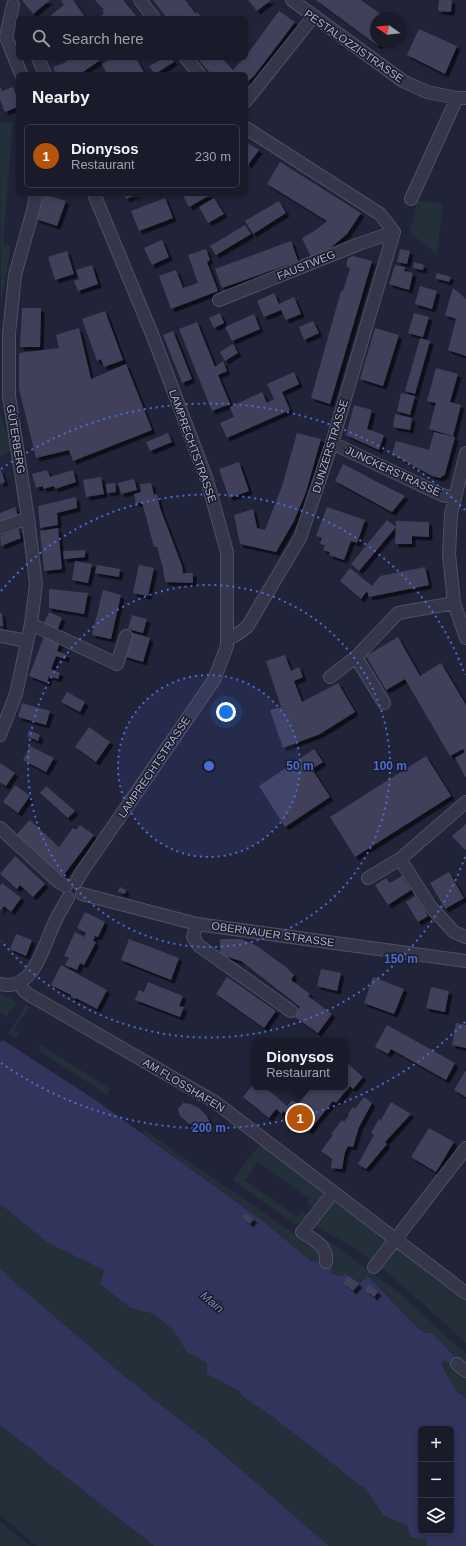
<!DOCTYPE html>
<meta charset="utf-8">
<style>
:root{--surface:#191a2a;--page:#222332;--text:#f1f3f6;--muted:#9fa1a8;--line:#373847;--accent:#b45309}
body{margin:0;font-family:Helvetica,sans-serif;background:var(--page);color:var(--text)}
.controls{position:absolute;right:12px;bottom:12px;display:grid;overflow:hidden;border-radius:6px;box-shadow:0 2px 6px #0003}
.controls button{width:36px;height:36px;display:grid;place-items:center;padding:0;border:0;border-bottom:1px solid var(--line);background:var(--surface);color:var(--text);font:20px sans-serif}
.compass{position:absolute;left:370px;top:12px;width:36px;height:36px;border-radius:50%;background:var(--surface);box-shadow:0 2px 6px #0003;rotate:284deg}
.you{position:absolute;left:226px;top:712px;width:14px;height:14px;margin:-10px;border:3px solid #fff;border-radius:50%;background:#1a73e8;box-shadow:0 0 0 6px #1a73e833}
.badge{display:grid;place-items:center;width:26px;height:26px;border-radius:50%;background:var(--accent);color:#fff;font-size:13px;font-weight:700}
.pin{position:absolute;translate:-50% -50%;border:2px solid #fff;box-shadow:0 1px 4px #0006}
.popup{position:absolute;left:252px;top:1038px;width:96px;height:52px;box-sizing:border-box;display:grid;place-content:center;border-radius:6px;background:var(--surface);filter:drop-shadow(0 1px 3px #0005);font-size:13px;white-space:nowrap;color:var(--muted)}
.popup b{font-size:15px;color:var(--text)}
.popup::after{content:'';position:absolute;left:50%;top:100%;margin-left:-8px;border:8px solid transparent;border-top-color:var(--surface)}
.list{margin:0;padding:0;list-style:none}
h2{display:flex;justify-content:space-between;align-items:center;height:52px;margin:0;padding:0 16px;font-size:17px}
h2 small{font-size:13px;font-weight:400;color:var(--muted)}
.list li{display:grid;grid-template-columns:26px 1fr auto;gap:12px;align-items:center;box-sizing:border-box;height:64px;margin:0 8px 8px;padding:0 8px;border:1px solid var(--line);border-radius:6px}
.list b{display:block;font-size:15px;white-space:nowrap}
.list p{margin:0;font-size:13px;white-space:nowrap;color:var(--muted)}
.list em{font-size:13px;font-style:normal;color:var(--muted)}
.icon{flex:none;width:22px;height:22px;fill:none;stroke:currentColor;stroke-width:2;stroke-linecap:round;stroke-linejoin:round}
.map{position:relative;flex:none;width:466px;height:1546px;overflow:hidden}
.search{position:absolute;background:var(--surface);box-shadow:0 2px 6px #0003;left:16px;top:16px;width:232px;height:44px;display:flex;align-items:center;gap:10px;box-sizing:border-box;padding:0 14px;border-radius:6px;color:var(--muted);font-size:15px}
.panel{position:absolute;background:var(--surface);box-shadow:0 2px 6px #0003;left:16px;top:72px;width:232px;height:124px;border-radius:6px}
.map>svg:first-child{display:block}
</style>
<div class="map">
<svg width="466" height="1546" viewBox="0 0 466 1546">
<defs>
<filter id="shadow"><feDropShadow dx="3.5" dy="3.5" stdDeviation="0" flood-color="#0009"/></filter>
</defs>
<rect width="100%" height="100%" fill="#212338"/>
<path fill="#232f39" d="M13,121L3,244L11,246L1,306L0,124Z
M417,201L443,203L437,254L410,233Z
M0,413L12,451L0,456Z
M0,994L18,1002L6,1017L0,1013Z
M26,1005L30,1007L14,1030L19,1033L15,1038L8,1033Z
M41,1045L111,1089L107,1095L38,1050Z
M144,1130L319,1251L322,1262L311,1261L264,1222L142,1133Z
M262,1144L324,1194L313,1207L307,1203L310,1199L258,1162L245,1180L297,1217L302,1210L308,1215L296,1225L232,1180L254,1151Z
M331,1200L413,1258L466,1299V1343C421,1303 369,1249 312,1226Z
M0,1204L48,1243L104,1270L100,1284L130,1308L154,1314L173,1330L187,1352L207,1363V1374L239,1391L243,1397L273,1417L366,1490L384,1516L407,1525L411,1537L429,1540L426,1546H329L210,1443L129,1380L18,1285L0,1268Z
M321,1239L329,1241L402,1295L466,1354V1366L420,1330L369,1276L360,1283L345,1274L339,1276L331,1273C333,1256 330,1253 321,1239Z
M444,1360L466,1375V1398L457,1392L441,1364Z
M0,1425L154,1546H37L0,1515Z
M0,1521L30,1546H0Z"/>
<path fill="#32345b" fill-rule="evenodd" d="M3,1040L97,1101L264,1222L311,1261L326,1262L332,1266L331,1273L339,1276L345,1274L360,1283L368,1276L420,1330L425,1333H432L460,1362L454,1367L444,1360L441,1364L457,1392L466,1398V1546H426L428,1540L411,1537L407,1525L384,1516L366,1490L273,1417L243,1397L239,1391L207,1374V1363L187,1352L173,1330L154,1314L130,1308L100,1284L104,1270L48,1243L0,1204V1042H1ZM421,1429H451V1531H421Z
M0,1268L18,1285L129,1380L210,1443L329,1546H154L0,1425Z"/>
<path fill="#40415a" filter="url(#shadow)" d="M22,0H50L33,14Z
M61,0H73L86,18H54L51,15L64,5Z
M95,0H123L138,18H99L104,13L102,11L104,10Z
M153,0H185L196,14L197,12L202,18H167Z
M248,0H271L257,11Z
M316,0H361L386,18H376V42H381L378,46Z
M439,0H452L451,12L438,11Z
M279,11L295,22L254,76L246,83V74H211L197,58H222L233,70L244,58H246V56Z
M419,29L457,46L445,74L407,55Z
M70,58H97L99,61L80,74H56L53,67L64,63Z
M112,58H136L145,74H107L102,64Z
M164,58H171L174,62L155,74L149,66Z
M0,86L2,91L13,87L18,100V107L5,112L0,100Z
M246,142L259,150L248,165L246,163Z
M280,162L361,213L347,234L329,249L311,257L302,238L316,230L327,221L267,184Z
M44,194L66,201L57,226L36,219Z
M124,194H138L126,199Z
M182,194H209L210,195L189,207Z
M165,198L173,218L139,231L131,211Z
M214,198L224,214L208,223L199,207Z
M279,201L286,213L253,234L245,221Z
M245,225L251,234L216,255L210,246Z
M162,240L169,257L152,265L144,248Z
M291,241L298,261L222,288L215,269Z
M206,249L210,260L207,262L218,291L171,309L159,276L176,270L183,288L198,283L188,255Z
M400,249L410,251L407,264L397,262Z
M67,251L74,274L55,280L48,257Z
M353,256L372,261L330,404L311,398L341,291H343L350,268L346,266L348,258Z
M414,262L424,265L423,270L413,268Z
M92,265L98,284L78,291L74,281L79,279L76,270Z
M395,265L405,267L404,271L413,273L409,290L389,284Z
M437,273L451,277L449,282L435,278Z
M420,286L437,291L432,309L415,304Z
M453,288L466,299V356L448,350L456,319L445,315Z
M274,293L279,304L294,297L301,314L286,320L281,310L264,317L257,301Z
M22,308H41L40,347H20Z
M105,311L123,360L104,367L101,359L97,361L82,319Z
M220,313L224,323L214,328L209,318Z
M414,313L429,317L423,337L408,333Z
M254,314L260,329L232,341L225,327Z
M313,321L319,333L304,340L299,327Z
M197,322L215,367L223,361L227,371L218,375L230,404L212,411L179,329Z
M79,328L91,379L126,364L152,430L73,461L69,450L36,458L19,389V353L59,348L56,335Z
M375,328L399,335L383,386L360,379Z
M173,331L192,379L182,383L163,335Z
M420,338L430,341L415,394L405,391Z
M233,344L238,353L225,361L220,352Z
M436,368L458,374L450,402L461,405L453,436L429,429L436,403L427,401Z
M294,372L299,384L282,392L290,410L227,438L220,423L234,417L230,407L262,392L267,403L274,399L267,384Z
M401,393L415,396L410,415L397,411Z
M354,405L372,410L367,429L384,435L379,450L346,435Z
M395,414L412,418L410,430L393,427Z
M434,432L455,437L445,474L443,476L440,478L432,476L392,454L396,441L429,450Z
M168,433L172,442L150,451L146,442Z
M297,433L321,439L306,492L294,521L276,552L240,544L234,515L253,509L257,528L265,530L282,486Z
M239,462L249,491L229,498L219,469Z
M343,464L383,485L405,496L392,512L335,481Z
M0,468L5,482L0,484Z
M47,470L50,477L73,470L76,482L55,489L54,486L43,489V486L36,488L32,474Z
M101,477L104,494L86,497L83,480Z
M134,479L137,490L121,494L118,483Z
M115,483L116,492L107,493L106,484Z
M151,483L154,495L157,494L160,508L182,566L183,573H193V583L165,582L163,568L157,547H154L142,502L136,504L134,494L141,492L140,484Z
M76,497L77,508L57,513L58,525L40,528L38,506Z
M15,507L18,516L0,524V513Z
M327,507L365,520L357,543L351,541L344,560L329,555L330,552L323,550L325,545L320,544L322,538L316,536Z
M387,520L396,527L359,571L351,564Z
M396,521L429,522V537L412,536V544H395Z
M58,528L62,569L44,571L40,531Z
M18,529L21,538L1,546L0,536Z
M85,550V557L64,559L63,551Z
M75,561L92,564L88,583L72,580Z
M97,565L120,569L119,577L95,573Z
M139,565L154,568L148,596L133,593Z
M425,567L429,585L369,597L367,591L361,599L340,581L350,568L372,586L380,576Z
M49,589L88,593L84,614L49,608Z
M103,590L121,595L111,639L92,635Z
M49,612L62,618L57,631L43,625Z
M0,613H2L3,626H0Z
M132,615L147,619L143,633L128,629Z
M130,632L150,638L143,662L123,656Z
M45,634L61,640L57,651L67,655L65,659L56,656L51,669L60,673L58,679L49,676L47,683L29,676Z
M398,637L420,676L441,663L466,705V778L455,758L465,752L463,749L450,756L405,679L386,690L366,656Z
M285,655L291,671L299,667L303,677L294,681L302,702L338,683L355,712L320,734L283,748L270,710L281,707L266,661Z
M67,692L85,702L80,712L61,702Z
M22,703L50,711L46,725L18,717Z
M89,727L110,742L96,762L75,747Z
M29,730L40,735L38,741L27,736Z
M30,746L54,758L46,772L23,760Z
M314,749L323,762L312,769L330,797L285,827L259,786Z
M426,756L451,796L355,857L330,817Z
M0,763L15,773L6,786L0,782Z
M15,785L30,796L18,813L3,802Z
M46,786L75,811L68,818L40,793Z
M30,820L59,847L73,828L76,830L80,825L94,835L63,876H60L15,836Z
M466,824V849L465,850L452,836Z
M15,856L45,884L33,897L20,885L17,889L0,874Z
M449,872L464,898L445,909L430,883Z
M402,876L411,890L388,905L375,885L386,878L390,883Z
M2,883L21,898L11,912L4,906L0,911V886Z
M120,887L126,890L125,894L118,892Z
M415,896L428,916L418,922L406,902Z
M85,912L105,922L98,937L95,936L93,941L96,942L84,965L80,963L77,970L65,965L69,958L64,956L75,932L84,937L86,933L77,928Z
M16,934L32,940L26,956L10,949Z
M129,939L179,958L171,980L121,960Z
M220,939H241L257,946L287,968L294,975L291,980L310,994L308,996L332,1014L318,1033L293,1016L300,1007L241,961L220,955Z
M61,965L107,990L97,1009L76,998V999L71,997V995L51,985Z
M321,969L341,973L337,991L317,986Z
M227,977L276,1011L264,1028L216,994Z
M373,977L404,989L394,1014L364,1003Z
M148,982L183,996L179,1006L184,1007L180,1017L135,1000L139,990L144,992Z
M431,987L449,991L445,1012L426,1008Z
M456,1023L466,1025V1048L452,1045Z
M387,1025L455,1063L446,1080L391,1049L388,1054L375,1047Z
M348,1064L363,1077L353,1089L350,1086L336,1103L333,1101L309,1131L283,1111L282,1114L276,1109L269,1118L243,1097L255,1082V1087H265L287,1106L292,1100L298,1104L312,1087H316L320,1091L324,1087H345V1068Z
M466,1070V1097L454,1090Z
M364,1097L372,1103L359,1127L353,1147L348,1146L345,1152L342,1169L331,1168L332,1159L321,1151L333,1135L331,1134L342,1120L344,1122L349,1115L348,1114L353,1107L355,1109Z
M391,1102L411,1114L385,1142L387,1144L366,1169L358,1164L374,1135L371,1133L379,1119L381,1120Z
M183,1103L190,1104L199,1108L206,1115L210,1122L207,1128L200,1129L188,1123L180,1116L178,1109Z
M429,1128L454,1142L436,1172L411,1157Z
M245,1213L254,1219L250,1224L242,1217Z
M348,1276L359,1284L353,1291L343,1283Z
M369,1285L378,1292L374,1297L365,1290Z"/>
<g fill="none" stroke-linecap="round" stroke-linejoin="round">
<defs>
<path id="minor" d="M140,0L154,18
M292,0L403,81L427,92L457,98H466
M13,5L6,37L21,74
M38,58L45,74
M186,58L199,74
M246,101L313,17
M246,128L380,214L394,232
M411,199L457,98
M219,300L359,244L394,232
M332,443L442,495L455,498
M466,453L451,514L449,554L454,603L466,638
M0,528L28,518
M31,624L117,664L126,636
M0,636L27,641
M227,639L236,635L247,627L300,538L332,443L394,232
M330,677L356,657
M384,703L356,657L398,613L454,603
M0,735L16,694L31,624L36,584L28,518L9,396V334L15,275L34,207L36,194
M0,828L59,882L66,886
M400,859L430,906L454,932L466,937
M368,878L400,859L466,802
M76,882L81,873L214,680L227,646V552L207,480L152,334L94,194
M82,894L197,924L466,961
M197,924L193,937L198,945L291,1011
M19,983L24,991L28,994L215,1102L466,1293
M0,984C33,992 43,948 53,926C57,916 63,907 68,898
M326,1262C328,1246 314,1240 302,1232L333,1193
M374,1267L466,1148
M457,1364L466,1371"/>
</defs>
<use href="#minor" stroke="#4f5063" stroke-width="14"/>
<use href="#minor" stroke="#353649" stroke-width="12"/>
</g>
<circle cx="209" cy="766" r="91" fill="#496bd2" fill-opacity=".12"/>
<g fill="none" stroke="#496bd2" stroke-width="2" stroke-dasharray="2 4">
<circle cx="209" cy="766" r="91"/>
<circle cx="209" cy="766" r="181"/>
<path d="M465 857A272 272 0 0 1 1 941M1 591A272 272 0 0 1 465 675"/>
<path d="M465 1022A362 362 0 0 1 1 1063M1 469A362 362 0 0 1 465 510"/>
</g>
<g text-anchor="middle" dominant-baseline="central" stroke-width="3" stroke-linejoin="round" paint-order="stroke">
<g font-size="11" fill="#afb0c5" stroke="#1a1b2d">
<text transform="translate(354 46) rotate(35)">PESTALOZZISTRASSE</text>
<text transform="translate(306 265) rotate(-22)">FAUSTWEG</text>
<text transform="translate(16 439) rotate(81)">GÜTERBERG</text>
<text transform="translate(193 446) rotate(70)">LAMPRECHTSTRASSE</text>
<text transform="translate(330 446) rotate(-73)">DUNZERSTRASSE</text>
<text transform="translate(393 471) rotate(25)">JUNCKERSTRASSE</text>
<text transform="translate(154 767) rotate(-56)">LAMPRECHTSTRASSE</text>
<text transform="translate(273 934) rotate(8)">OBERNAUER STRASSE</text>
<text transform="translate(184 1085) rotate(31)">AM FLOSSHAFEN</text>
</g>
<g font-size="12" font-style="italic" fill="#8083b2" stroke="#1a1b2d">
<text transform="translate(212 1302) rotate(40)">Main</text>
</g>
</g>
<circle cx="209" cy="766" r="6" fill="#496bd2" stroke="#1a1b2d" stroke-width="2"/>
<g font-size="12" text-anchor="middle" font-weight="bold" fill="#496bd2" stroke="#1a1b2d" stroke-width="3" stroke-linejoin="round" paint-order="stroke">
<text x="300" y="770">50 m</text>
<text x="390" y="770">100 m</text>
<text x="401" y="963">150 m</text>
<text x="209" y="1132">200 m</text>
</g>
</svg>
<div class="controls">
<button>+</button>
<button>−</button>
<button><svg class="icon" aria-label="layers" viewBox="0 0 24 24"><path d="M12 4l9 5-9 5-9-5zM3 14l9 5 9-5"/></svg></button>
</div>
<svg class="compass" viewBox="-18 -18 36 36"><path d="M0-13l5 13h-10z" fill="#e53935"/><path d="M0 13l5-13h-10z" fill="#9fa1a8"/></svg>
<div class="you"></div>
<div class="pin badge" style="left:300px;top:1118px">1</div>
<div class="popup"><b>Dionysos</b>Restaurant</div>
<div class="search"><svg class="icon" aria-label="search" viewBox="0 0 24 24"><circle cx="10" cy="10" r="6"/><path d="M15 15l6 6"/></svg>Search here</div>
<section class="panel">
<h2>Nearby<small></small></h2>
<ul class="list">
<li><span class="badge">1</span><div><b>Dionysos</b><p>Restaurant</p></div><em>230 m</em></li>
</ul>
</section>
</div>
